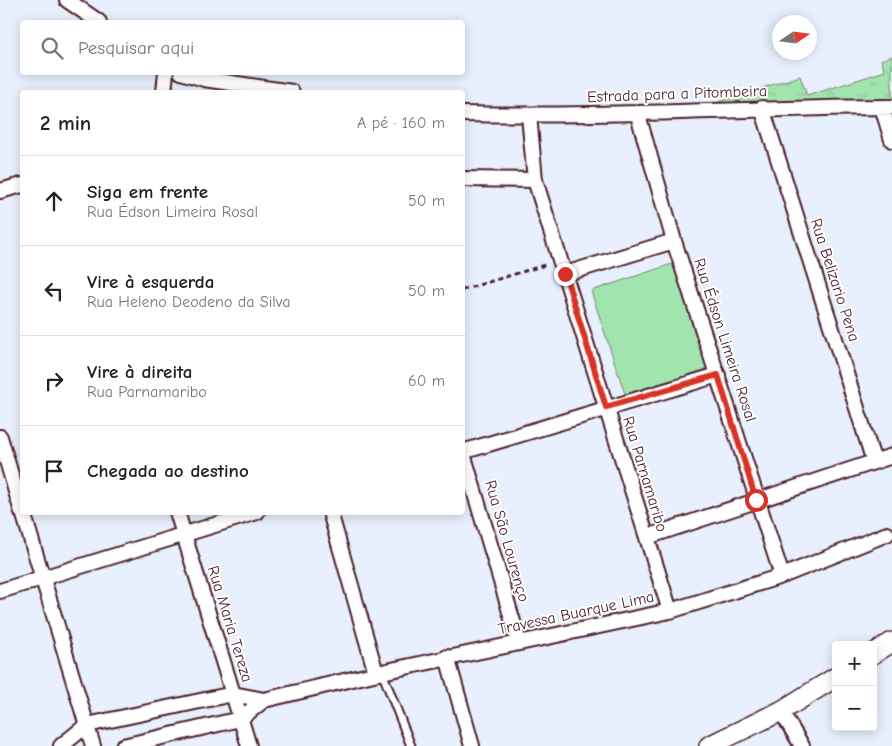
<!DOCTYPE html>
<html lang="pt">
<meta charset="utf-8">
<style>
:root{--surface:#fff;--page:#f6f6f6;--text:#222;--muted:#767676;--line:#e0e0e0}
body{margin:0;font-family:"Comic Neue",sans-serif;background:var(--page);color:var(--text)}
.controls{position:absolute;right:15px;bottom:15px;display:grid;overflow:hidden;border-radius:5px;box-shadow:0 2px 12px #0003}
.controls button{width:45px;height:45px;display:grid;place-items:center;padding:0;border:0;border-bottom:1px solid var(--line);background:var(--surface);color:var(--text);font:25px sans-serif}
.compass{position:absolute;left:772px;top:15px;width:45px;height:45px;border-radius:50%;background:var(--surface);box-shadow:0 2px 12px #0003;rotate:77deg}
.stop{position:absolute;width:15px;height:15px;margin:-11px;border:4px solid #d93025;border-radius:50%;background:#fff}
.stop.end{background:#d93025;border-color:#fff;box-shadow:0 1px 5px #0008}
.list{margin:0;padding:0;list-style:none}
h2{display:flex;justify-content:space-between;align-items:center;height:65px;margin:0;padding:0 20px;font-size:21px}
h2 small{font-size:16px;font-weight:400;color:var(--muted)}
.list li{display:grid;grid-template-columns:32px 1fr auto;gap:15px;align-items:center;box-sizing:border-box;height:90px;padding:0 20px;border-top:1px solid var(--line)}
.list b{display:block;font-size:19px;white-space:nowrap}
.list p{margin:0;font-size:16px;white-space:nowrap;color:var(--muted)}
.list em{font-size:16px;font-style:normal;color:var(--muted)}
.icon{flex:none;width:28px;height:28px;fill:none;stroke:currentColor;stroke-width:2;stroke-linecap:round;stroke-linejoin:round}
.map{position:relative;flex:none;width:892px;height:746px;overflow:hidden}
.search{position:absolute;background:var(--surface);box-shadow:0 2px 12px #0003;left:20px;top:20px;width:445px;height:55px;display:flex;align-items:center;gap:12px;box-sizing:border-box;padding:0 18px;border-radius:5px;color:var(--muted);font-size:19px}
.panel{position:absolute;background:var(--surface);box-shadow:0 2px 12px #0003;left:20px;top:90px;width:445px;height:425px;border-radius:5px}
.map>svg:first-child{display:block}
</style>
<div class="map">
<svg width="892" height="746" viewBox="0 0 892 746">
<defs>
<pattern id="grass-tufts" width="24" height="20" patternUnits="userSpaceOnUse" patternTransform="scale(1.25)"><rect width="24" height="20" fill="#a2e4ae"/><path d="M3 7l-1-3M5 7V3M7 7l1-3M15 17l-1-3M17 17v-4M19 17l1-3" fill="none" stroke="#8dc396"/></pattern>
</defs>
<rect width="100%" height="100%" fill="#e8effd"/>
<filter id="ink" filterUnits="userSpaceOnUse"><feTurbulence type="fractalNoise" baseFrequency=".02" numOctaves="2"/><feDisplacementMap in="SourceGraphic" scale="10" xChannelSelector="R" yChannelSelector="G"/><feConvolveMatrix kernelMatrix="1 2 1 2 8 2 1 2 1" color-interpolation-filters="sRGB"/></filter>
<g filter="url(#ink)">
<path fill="url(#grass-tufts)" stroke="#76826c" d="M892,56V103L718,107V102L800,76L807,96L885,71L881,60Z"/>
<path fill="#a2e4ae" stroke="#76826c" d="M678,262L710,368L625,394L591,291Z"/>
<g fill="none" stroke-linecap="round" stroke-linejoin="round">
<defs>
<path id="lane" d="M382,672L411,746"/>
<path id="street" d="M67,0L99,22
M181,72L204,79L292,92
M164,92L166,72
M882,107L892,140
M762,108L874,462
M462,114C606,117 749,108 892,107
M529,115L535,180L670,611
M638,115L674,241L782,576
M462,179L535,180
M0,191L22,185
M565,274L674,241
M0,437L22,512
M462,450L519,642
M462,452L718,375
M23,512L93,746
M177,512L249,746
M330,512L376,673
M647,537L892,456
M0,591L257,512
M447,657L472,746
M781,711L802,746
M61,746L87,725L233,694L264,700
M123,746L240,719L264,700L382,672L670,611L782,576L887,534"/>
<path id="secondary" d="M873,654L892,642
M709,746L781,711L836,677"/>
</defs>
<use href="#lane" stroke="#4a1f2b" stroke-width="11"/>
<use href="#street" stroke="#4a1f2b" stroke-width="18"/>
<use href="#secondary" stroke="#4a1f2b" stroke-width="22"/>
<path stroke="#4a1f2b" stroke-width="3" stroke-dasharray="5 4" stroke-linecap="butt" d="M462,290L548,264"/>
<use href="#lane" stroke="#fff" stroke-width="7"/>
<use href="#street" stroke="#fff" stroke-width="14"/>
<use href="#secondary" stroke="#fff" stroke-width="19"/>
</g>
</g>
<g fill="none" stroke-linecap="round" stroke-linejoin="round" filter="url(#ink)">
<path stroke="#d93025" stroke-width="6" d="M565,274L606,407L718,375L756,500"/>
</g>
<g text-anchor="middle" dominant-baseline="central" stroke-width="4" stroke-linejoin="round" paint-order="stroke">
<g font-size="16" fill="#4a1f2b" stroke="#fff">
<text transform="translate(677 94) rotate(-2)">Estrada para a Pitombeira</text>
<text transform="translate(835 280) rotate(72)">Rua Belizario Pena</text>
<text transform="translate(725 340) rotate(72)">Rua Édson Limeira Rosal</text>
<text transform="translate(645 474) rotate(73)">Rua Parnamaribo</text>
<text transform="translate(507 541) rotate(74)">Rua São Lourenço</text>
<text transform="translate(576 613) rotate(-12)">Travessa Buarque Lima</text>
<text transform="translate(230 624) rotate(73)">Rua Maria Tereza</text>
</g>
</g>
</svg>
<div class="controls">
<button>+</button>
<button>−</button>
</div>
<svg class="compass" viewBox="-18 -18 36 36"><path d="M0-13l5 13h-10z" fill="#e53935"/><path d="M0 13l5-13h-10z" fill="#767676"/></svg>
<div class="stop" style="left:756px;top:500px"></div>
<div class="stop end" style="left:565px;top:274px"></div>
<div class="search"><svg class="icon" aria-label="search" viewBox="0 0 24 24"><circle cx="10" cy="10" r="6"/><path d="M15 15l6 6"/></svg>Pesquisar aqui</div>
<section class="panel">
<h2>2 min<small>A pé · 160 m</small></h2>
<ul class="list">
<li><svg class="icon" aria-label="ahead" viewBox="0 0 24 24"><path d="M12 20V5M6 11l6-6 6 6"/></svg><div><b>Siga em frente</b><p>Rua Édson Limeira Rosal</p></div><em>50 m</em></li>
<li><svg class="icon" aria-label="left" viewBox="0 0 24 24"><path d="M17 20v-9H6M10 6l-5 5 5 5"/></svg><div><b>Vire à esquerda</b><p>Rua Heleno Deodeno da Silva</p></div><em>50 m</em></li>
<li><svg class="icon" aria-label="right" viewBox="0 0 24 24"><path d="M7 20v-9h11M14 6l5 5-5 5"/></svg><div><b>Vire à direita</b><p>Rua Parnamaribo</p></div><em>60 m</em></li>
<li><svg class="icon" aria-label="arrive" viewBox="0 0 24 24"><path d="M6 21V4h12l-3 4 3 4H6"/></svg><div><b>Chegada ao destino</b></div></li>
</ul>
</section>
</div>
